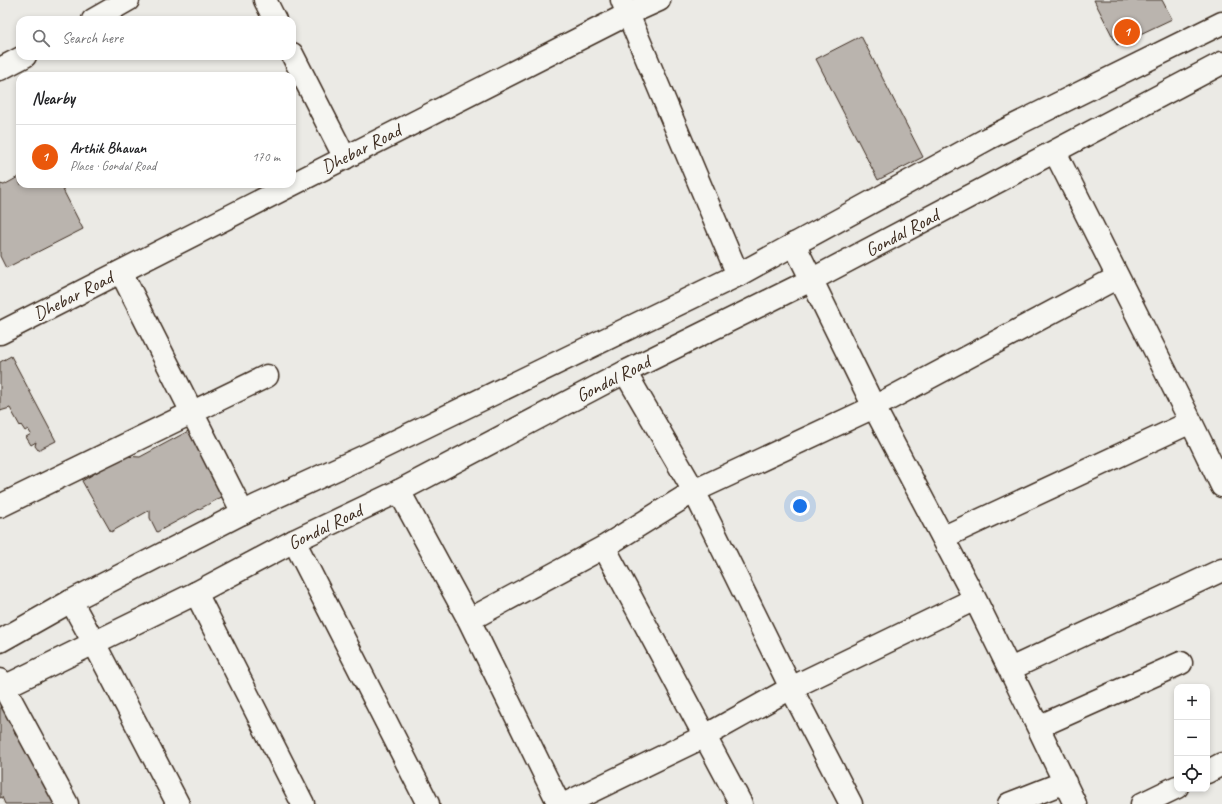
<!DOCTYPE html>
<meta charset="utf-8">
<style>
:root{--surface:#fff;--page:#f6f6f6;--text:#202124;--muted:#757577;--line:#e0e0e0;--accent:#ea580c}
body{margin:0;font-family:Caveat,sans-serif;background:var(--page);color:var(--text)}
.controls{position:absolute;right:12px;bottom:12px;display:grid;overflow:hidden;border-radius:8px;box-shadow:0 2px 6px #0003}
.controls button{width:36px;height:36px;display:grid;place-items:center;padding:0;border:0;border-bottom:1px solid var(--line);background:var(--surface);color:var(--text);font:20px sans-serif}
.you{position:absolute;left:800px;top:506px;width:14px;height:14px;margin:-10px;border:3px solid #fff;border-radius:50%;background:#1a73e8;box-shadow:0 0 0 6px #1a73e833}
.badge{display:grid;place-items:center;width:26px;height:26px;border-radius:50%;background:var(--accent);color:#fff;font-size:13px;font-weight:700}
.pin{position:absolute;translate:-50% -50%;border:2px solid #fff;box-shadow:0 1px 4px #0006}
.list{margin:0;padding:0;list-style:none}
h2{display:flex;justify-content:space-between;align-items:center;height:52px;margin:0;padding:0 16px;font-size:17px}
h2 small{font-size:13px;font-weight:400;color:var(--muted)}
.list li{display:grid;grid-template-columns:26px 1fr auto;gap:12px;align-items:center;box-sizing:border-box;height:64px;padding:0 16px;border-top:1px solid var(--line)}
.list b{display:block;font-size:15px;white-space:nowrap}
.list p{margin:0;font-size:13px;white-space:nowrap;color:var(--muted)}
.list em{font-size:13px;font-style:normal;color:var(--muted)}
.icon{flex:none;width:22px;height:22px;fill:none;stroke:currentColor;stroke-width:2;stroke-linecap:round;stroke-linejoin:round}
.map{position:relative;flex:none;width:1222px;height:804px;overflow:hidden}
.search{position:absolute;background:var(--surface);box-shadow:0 2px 6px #0003;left:16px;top:16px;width:280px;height:44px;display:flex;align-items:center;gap:10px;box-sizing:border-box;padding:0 14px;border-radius:12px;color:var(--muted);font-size:15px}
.panel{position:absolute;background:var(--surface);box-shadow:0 2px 6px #0003;left:16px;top:72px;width:280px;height:116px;border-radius:12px}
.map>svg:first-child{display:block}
</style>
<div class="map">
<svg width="1222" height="804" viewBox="0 0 1222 804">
<rect width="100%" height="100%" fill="#ebeae5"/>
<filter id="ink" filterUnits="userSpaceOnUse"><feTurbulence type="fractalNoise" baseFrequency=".025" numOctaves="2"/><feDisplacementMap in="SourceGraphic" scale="8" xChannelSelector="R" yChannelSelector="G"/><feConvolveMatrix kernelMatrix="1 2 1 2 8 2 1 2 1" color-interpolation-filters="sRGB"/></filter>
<g filter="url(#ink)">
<path fill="#bab4ae" stroke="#3b2a1e" d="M1094,0H1162L1172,19L1117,45Z
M861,36L923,157L878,180L816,59Z
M20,176V184H60L83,229L6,268L0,256V184L4,185Z
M11,356L56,441L38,450L35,446L36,442L31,445L26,437L31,434L28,429L25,431L21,425L20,426L10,408L0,411V362Z
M194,428L229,493L157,532L150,518V510L111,532L82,481L124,456L140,457Z
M0,697L57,804H5L2,797L0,798Z"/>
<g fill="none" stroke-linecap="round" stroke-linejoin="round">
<defs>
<path id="minor" d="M265,0L275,20
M622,0L738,275
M93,20L128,0
M292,54L345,158
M0,69L25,56
M1055,152L1191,422L1222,486
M121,272L243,513
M625,372L694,491L791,688L851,804
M399,491L469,620L559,804
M0,506L267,376
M944,537L1191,422
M294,541L428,804
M604,547L741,804
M196,593L303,804
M975,599L1038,727L1075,804
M71,601L94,643L178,804
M469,620L604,547L694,491L874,407L1118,277
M1010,669L1222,570
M0,680L67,804
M1038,727L1181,663
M1207,772L1222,764
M565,804L705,736L791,688L975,599L874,407L794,244
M1009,804L1065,782
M1142,804L1177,787"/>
<path id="tertiary" d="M0,333L628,14L659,0"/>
<path id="secondary" d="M0,641L71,601L256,506L365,456L738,275L989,138L1222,23
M0,689L196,593L294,541L399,491L625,372L811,280L1222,63"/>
</defs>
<use href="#minor" stroke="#3b2a1e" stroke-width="25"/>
<use href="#tertiary" stroke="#3b2a1e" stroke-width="25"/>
<use href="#secondary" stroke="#3b2a1e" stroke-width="25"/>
<use href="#minor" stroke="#f6f6f2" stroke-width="22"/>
<use href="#tertiary" stroke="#f6f6f2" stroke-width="22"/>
<use href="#secondary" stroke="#f6f6f2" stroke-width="22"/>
</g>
</g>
<g text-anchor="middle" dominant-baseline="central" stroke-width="3" stroke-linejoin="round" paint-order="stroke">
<g font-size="19" fill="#3b2a1e" stroke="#f6f6f2">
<text transform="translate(361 149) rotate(-27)">Dhebar Road</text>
<text transform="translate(902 233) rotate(-28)">Gondal Road</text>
<text transform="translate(73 296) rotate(-27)">Dhebar Road</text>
<text transform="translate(613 379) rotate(-27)">Gondal Road</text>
<text transform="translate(325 527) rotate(-26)">Gondal Road</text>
</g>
</g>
</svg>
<div class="controls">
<button>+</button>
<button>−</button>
<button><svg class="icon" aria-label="locate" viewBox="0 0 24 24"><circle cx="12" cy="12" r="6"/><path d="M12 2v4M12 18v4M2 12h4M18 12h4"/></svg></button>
</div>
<div class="you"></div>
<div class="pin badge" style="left:1127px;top:32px">1</div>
<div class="search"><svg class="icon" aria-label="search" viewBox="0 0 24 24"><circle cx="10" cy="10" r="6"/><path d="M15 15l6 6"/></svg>Search here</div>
<section class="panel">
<h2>Nearby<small></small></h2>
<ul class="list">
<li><span class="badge">1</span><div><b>Arthik Bhavan</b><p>Place · Gondal Road</p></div><em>170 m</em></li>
</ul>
</section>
</div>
